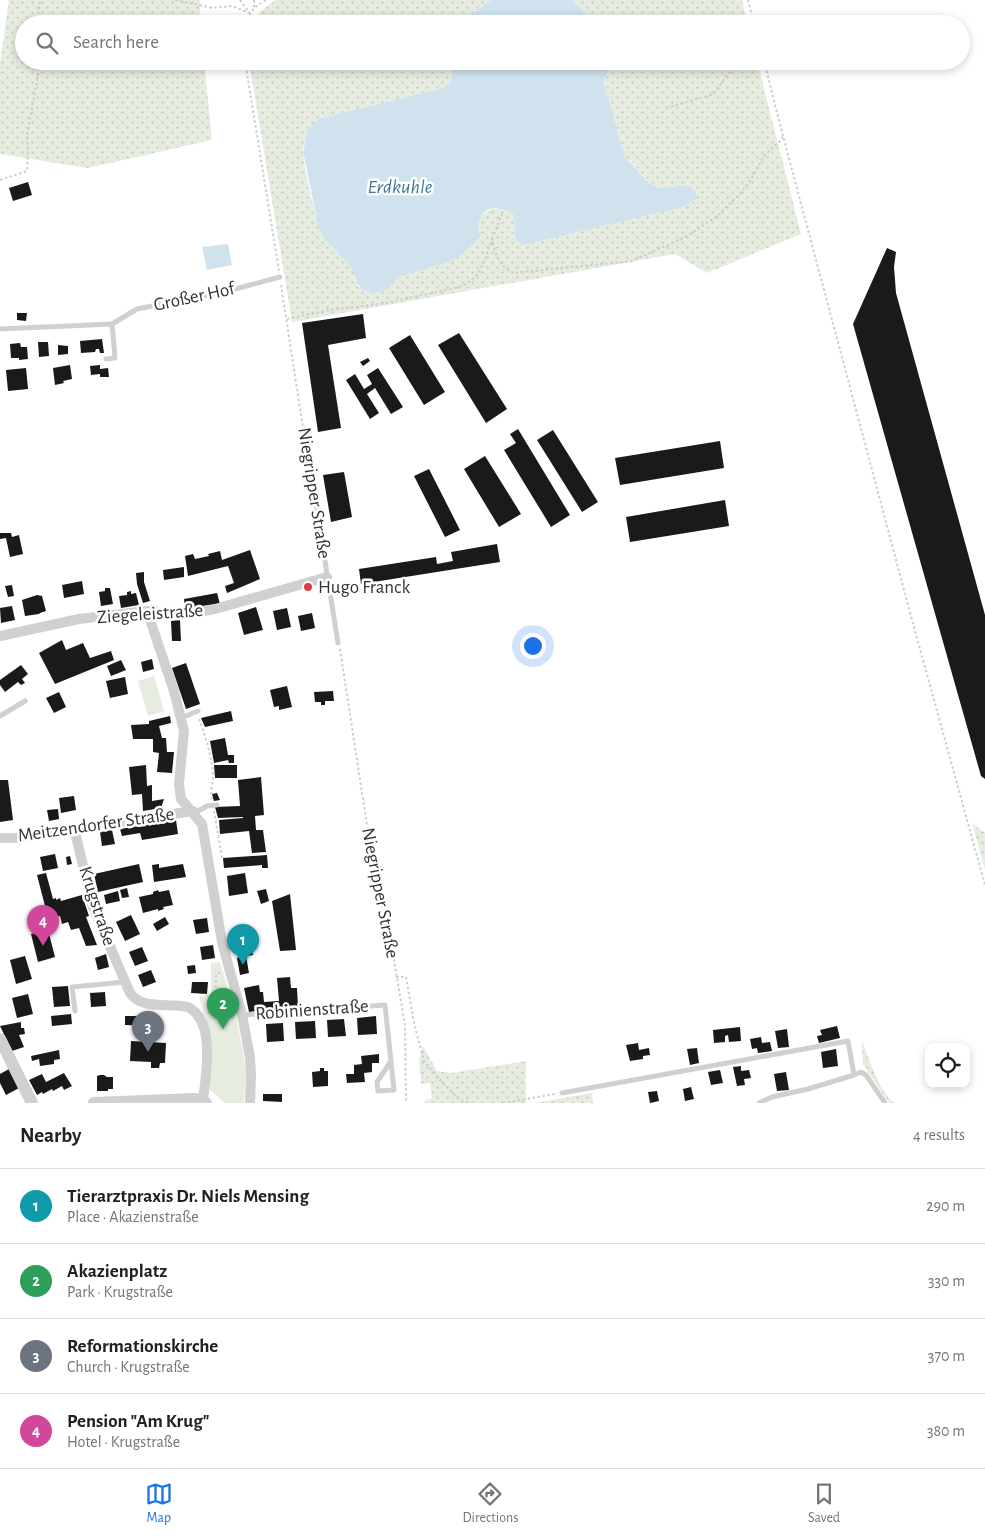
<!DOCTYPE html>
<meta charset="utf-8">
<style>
:root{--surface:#fff;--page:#f6f6f6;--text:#202124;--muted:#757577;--line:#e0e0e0;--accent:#1a73e8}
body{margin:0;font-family:"Alegreya Sans",sans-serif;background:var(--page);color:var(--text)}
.controls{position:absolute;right:15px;bottom:15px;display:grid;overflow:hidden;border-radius:10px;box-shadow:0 2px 8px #0003}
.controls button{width:45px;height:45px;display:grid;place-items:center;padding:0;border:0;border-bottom:1px solid var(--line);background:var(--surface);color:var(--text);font:25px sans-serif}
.you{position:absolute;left:532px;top:645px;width:18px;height:18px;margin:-12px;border:4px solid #fff;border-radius:50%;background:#1a73e8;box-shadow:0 0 0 8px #1a73e833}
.badge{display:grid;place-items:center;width:32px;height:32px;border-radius:50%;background:var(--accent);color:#fff;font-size:16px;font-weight:700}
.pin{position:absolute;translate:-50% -41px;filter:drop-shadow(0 1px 2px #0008)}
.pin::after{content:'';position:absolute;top:26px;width:18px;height:15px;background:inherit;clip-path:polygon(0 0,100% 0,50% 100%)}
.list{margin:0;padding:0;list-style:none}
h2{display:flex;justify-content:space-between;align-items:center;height:65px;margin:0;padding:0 20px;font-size:21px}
h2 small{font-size:16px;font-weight:400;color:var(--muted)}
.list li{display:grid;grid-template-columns:32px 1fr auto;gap:15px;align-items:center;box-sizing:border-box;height:75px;padding:0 20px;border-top:1px solid var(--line)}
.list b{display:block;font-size:19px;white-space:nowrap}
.list p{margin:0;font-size:16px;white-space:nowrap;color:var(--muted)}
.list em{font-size:16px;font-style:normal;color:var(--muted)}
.icon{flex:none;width:28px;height:28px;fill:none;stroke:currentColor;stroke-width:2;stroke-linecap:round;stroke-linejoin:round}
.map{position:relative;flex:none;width:985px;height:1103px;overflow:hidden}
.search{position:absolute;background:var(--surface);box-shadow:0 2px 8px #0003;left:15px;right:15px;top:15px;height:55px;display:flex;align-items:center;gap:12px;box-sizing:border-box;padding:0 18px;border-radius:28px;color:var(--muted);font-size:19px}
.sheet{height:365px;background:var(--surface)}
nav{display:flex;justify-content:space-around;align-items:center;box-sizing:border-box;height:70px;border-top:1px solid var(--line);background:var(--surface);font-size:14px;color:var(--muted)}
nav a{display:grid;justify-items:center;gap:2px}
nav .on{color:var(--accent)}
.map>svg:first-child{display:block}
</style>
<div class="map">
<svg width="985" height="1103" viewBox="0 0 985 1103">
<defs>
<pattern id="grass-dots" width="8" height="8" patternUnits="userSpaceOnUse" patternTransform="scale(1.25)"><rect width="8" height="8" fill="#e6ecdf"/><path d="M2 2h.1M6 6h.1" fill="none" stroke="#c6cbc0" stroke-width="1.8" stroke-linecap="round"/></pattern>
</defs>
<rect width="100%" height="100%" fill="#fff"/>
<path fill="url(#grass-dots)" d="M9,0H200V24H24V61H204L212,140L88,168L0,154V63Z
M275,0H491L458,24H256L259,13Z
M572,0H742L748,24H597Z
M249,61H431L438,64L444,63C455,70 455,82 443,88L321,118C316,126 308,135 304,144C300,156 317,226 324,238C331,249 343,255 351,266C357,275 354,286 365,292C372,290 386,289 391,284C395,281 395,278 400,276C433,263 460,267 480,232L477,228C480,207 497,205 513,213C517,225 510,233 521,244L690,204L696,199L674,186L664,188L654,186L645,178L632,162L625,158L604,83C605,74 611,67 618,61H757L801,234L707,273L675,254L292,322Z
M972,823L985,833V869Z
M862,1041C869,1059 880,1092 894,1103H889L863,1064Z
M423,1046L437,1071L451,1073L526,1061V1103H425L424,1101L432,1098L430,1083L421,1084L419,1059Z
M592,1093L593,1103H534Z"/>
<path fill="#e6ecdf" d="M154,676L164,711L148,716L138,681Z
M220,962L236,1016L246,1069L244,1103H225L209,1089L212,1064L211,1042L199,997L211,994V963Z"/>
<path fill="#cfe2ee" d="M491,0H572L597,24H458Z
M431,61H618C611,67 605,74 604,83L625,158C637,165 644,183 658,187C672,190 685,179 696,193V199L686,206L522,245C510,237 517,225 513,213C507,210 496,207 489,209C480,213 475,226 480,233V237L461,255L448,262L398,277L388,288L380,292L375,293L363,291L357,283L353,270L349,264L325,240L321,233L318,225L304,156C304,141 306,126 321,118L443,88C455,82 455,70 444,63L438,64Z
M228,244L232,265L207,270L202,247Z"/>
<path fill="#1a1a1a" d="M28,182L32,195L13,201L9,188Z
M887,248L896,252L894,267L896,293L985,615V779L981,776L853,324Z
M17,313H27L26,321L17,320Z
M363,314L366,338L328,345L341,428L318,432L302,323Z
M459,333L507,409L486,423L438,345Z
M410,335L445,392L424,405L389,348Z
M102,339L104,353H100L99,349H96L95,352L81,353L80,341Z
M38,342H48L49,356L39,357Z
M20,343L21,347H27L28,359L19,360V358H11L10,344Z
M58,345L68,346V354L58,355Z
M368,358L370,361L363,366L360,362Z
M70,365L72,379L63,381L64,383L55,385L53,368Z
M100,365V369L108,368L109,377H100V374L91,375L90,366Z
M26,368L28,389L8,391L6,370Z
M378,368L403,407L391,414L375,388L367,394L379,413L370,419L346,380L355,374L364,389L372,384L367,375Z
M518,429L570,515L551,527L504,450L516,443L510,434Z
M553,430L598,502L582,512L537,440Z
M720,441L724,468L620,485L615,458Z
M485,456L521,514L499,527L464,469Z
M429,469L460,530L445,537L414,476Z
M344,472L352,517L331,522L323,475Z
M725,500L729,526L630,542L626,517Z
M0,533H11L12,537L19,535L23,554L10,557L6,538L0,539Z
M497,544L500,562L361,584L359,569L436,557L437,564L453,561L451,552Z
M250,550L260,579L227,593L225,586L234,583L228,566L188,576L185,556L193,554L195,559L209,556L208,554L220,551L222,560Z
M184,567V577L164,580L163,570Z
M144,572V582L150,601L143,603L137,584L136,573Z
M82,581L84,594L64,598L62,585Z
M12,585L14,596L8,597L5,586Z
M105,588H110L113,604L101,606L99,592L105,591Z
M131,591V594L136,593L139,605L121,608L119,596L127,595V592Z
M217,593L220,604L185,608L184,599Z
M37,595L42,596L46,611L40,613L39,614L25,616L22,600Z
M12,606L15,620L1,623L0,608Z
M256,607L263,630L244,635L238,613Z
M287,608L291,627L277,630L273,611Z
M312,613L315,628L301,631L298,616Z
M180,620L181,641H172L171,621Z
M62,640L66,650L83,643L90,658L111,651L114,660L55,684L39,653Z
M152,659L154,669L143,672L141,662Z
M121,660L126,670L111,676L107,666Z
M186,663L200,704L186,709L172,668Z
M21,665L28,674L22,679L25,683L21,685L18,682L5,692L0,685V680Z
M125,677L128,694L110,698L106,681Z
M287,686L292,707L279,710V706L274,707L270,690Z
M333,691L334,701H325V705H321V702H315L314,692Z
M59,692L66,707L54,713L46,698Z
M231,711L233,721L205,727L201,718Z
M170,716L171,723L159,726L162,738H166L167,752H174L172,773L157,772L159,753L153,752V739H133L131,725L149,724V721Z
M225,738L228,755H234V763H229L228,760L214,763L210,741Z
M146,765L147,786L152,785V801L164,799L161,808L143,811L142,794L132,795L129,767Z
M214,765H237V778H215Z
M261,777L264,815L255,816L256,830H263L266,852L252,853L249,831L220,834L219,820L243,818V817L218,818L215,807L240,806L238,780Z
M0,780H8L13,820L0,822Z
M217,793L220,800L214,801L212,794Z
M74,796L76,810L61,813L59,798Z
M58,809L59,819L49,821L47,810Z
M176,820L178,834L142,840L140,833L122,836L120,829Z
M112,830L115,844L102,846L100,832Z
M55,854L58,868L43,871L40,857Z
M267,855L268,868H262V865L224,868L223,858Z
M70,856L72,864L67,865L66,857Z
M139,864L143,882L98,892L94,874Z
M159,864V868L183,864L186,877L154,882L152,865Z
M46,873L53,899L56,898V900L60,898L61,901L82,895L89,916L86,917L97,945L86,946L79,928L71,930L68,922L62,924L60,916L51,918L48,909L46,910L37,875Z
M245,873L248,893L229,896L227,876Z
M127,888L129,897L122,898L120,890Z
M266,889L269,901L261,904L257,891Z
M158,890L159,892L169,890L173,905L163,907L164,909L158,911V909L143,913L139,897L153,894V892Z
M118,891L120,901L106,904L104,895Z
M290,894L296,950L280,951L272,901Z
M131,915L140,934L125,941L116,922Z
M165,917L169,924L157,931L153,924Z
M207,918L209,932L196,934L193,920Z
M48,930L55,957L38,962L31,934Z
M249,933L250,939L252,938L253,944H251L253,955L246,956L249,973L240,975L237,958L239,957L236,935Z
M213,945L215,958L202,960L200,947Z
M142,947L148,961L135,966L129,952Z
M106,954L109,967L98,970L95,958Z
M25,956L32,979L16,984L10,960Z
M195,965L196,973L188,974L187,966Z
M151,970L156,982L143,987L138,975Z
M290,977L291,988H297L298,1007L249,1012L244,988L259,985L260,992H263L264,1002L279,1001L277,978Z
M192,982H208L207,994L191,993Z
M68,986L70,1006L54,1007L52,987Z
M105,992L106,1006L91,1007L90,993Z
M28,994L33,1014L17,1018L12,998Z
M71,1014L72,1024L52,1026L51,1016Z
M125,1016H155V1026L125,1025Z
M376,1016L377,1034L358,1035L357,1018Z
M344,1019L346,1036L328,1037L327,1020Z
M315,1021L316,1038L296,1039L295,1022Z
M21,1022V1028H24L25,1034L19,1035L24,1047L12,1051L0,1026Z
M283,1023L284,1041L267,1042L266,1024Z
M837,1026L840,1038L819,1043L817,1036L822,1035L820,1030Z
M740,1027L741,1041L729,1042L728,1035L725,1036V1042L714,1043L713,1030Z
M787,1029L789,1047L778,1048L775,1031Z
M761,1037L762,1043L770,1042L772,1051L758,1053L757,1048L752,1049L750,1039Z
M131,1041L166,1043L165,1063H160L159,1068H151V1062L130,1061Z
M638,1043L639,1050L649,1048L650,1055L643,1056V1059L630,1061L626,1045Z
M697,1048L699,1063L690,1065L687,1049Z
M836,1049L838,1066L823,1068L821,1052Z
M59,1050L60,1059L54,1060V1064L40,1066L39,1059L32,1061L31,1056Z
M379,1054V1063H372V1072L364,1073L365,1082L347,1083L346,1074H354V1065L362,1064L361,1056Z
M741,1066V1071L749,1070L751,1078L744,1079L745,1085L737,1086L733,1067Z
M320,1068H324V1071H328V1086L313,1087L312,1072L320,1071Z
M9,1069L19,1088L6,1095L0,1083V1074Z
M720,1070L723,1083L711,1085L708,1072Z
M786,1072L789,1090L777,1091L774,1074Z
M64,1073L72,1086L64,1090L62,1086L53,1091L52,1089L43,1094L42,1092L37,1095L29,1080L42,1074L46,1082Z
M100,1075H104L107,1077H113V1089H108V1091H97V1076Z
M691,1087L694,1099L685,1101L683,1089Z
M657,1091L659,1101L650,1103L648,1092Z
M263,1094H282V1102L263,1101Z"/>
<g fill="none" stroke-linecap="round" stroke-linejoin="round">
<path stroke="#cdcdcd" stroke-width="2" stroke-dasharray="2.5 2.5" stroke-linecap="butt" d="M175,0L213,8L232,6L250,13
M240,0L249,12
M254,0V7
M748,0L754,24
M37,24L40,0
M245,24C250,12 255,5 267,0
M245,61L279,271
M764,61L783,136L912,620L985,885
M666,108L711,95L717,90L726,76L741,61
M0,180L27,171L28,153L27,134L38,76L36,61
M492,239L502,214
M281,285L304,434
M287,319L329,310L381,304L459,287C482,278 484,261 492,239C494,252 501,269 514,273L632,261L683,238L695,231L717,216L739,195L750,181L764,156L780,141L783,137
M340,649L376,884L388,926L405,1025L406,1103
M199,719C206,737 212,757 213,776C213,784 210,791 212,799
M214,811L222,858
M396,977H406L414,1023L424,1061L442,1082L460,1100L471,1103
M208,1013L215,1010L216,975L220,972
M503,1103L555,1094"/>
<path stroke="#d0d0d0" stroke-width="5" d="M0,329L112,324L137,309L228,291L280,277
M106,359L115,358L112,324
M306,441L338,643
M0,716L25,701
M181,718L198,711
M193,811L200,810L207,806L217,805
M75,1011L72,987L125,982
M242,1015L385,1005L394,1090L378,1091L377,1082L391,1061
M854,1075L861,1072L866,1075L885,1103
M562,1093L848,1041L854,1075L808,1089L772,1097L759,1103"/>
<path stroke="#d0d0d0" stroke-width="10" d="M147,611L174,691L184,731L179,784L181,799L202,824L222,942L242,1015L250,1057L251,1076L250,1103
M0,636L79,619L147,611L161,613H191L215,609L327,577
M74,828L93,907L130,993C143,1011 168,1002 188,1007C216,1021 206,1075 203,1100
M0,838H15L193,811"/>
<path stroke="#d0d0d0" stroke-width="12" d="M0,1039L32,1103
M94,1103L194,1099L203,1100L206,1103"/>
</g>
<circle fill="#e63946" stroke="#fff" stroke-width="2" cx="308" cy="587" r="5"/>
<g text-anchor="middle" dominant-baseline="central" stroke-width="5" stroke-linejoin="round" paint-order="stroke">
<g font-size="19" fill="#333" stroke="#fff">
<text transform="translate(194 297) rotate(-12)">Großer Hof</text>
<text transform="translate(314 493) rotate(81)">Niegripper Straße</text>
<text transform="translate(150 614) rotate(-4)">Ziegeleistraße</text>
<text transform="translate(96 825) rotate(-8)">Meitzendorfer Straße</text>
<text transform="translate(380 893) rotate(79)">Niegripper Straße</text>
<text transform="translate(97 906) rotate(72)">Krugstraße</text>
<text transform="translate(312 1010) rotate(-4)">Robinienstraße</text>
</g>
<g font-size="19" fill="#333" stroke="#fff" text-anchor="start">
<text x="318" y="587">Hugo Franck</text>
</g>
<g font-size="20" font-style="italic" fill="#3f7597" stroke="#fff">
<text x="400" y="187">Erdkuhle</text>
</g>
</g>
</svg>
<div class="controls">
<button><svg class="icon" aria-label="locate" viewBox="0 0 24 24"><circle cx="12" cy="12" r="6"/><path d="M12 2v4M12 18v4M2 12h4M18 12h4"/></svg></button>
</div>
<div class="you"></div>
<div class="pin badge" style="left:243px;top:965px;background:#0f9aa8">1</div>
<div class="pin badge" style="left:223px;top:1029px;background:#2e9e5b">2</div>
<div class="pin badge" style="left:148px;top:1052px;background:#6b7280">3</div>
<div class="pin badge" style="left:43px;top:946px;background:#d1479c">4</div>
<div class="search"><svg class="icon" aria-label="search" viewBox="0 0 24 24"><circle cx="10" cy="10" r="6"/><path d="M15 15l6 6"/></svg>Search here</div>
</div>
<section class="sheet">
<h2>Nearby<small>4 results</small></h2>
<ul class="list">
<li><span class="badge" style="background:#0f9aa8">1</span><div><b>Tierarztpraxis Dr. Niels Mensing</b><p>Place · Akazienstraße</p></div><em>290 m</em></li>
<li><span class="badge" style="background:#2e9e5b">2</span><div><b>Akazienplatz</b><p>Park · Krugstraße</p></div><em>330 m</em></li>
<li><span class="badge" style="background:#6b7280">3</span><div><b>Reformationskirche</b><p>Church · Krugstraße</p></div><em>370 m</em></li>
<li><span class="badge" style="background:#d1479c">4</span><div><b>Pension &quot;Am Krug&quot;</b><p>Hotel · Krugstraße</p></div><em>380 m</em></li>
</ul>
</section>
<nav>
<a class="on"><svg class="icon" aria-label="map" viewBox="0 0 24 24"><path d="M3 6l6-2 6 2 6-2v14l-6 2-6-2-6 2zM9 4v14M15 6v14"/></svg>Map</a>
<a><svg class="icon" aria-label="directions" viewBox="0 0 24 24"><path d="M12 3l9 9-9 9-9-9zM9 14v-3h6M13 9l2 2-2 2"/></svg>Directions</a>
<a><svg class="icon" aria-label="saved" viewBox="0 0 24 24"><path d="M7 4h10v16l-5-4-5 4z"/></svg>Saved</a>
</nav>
